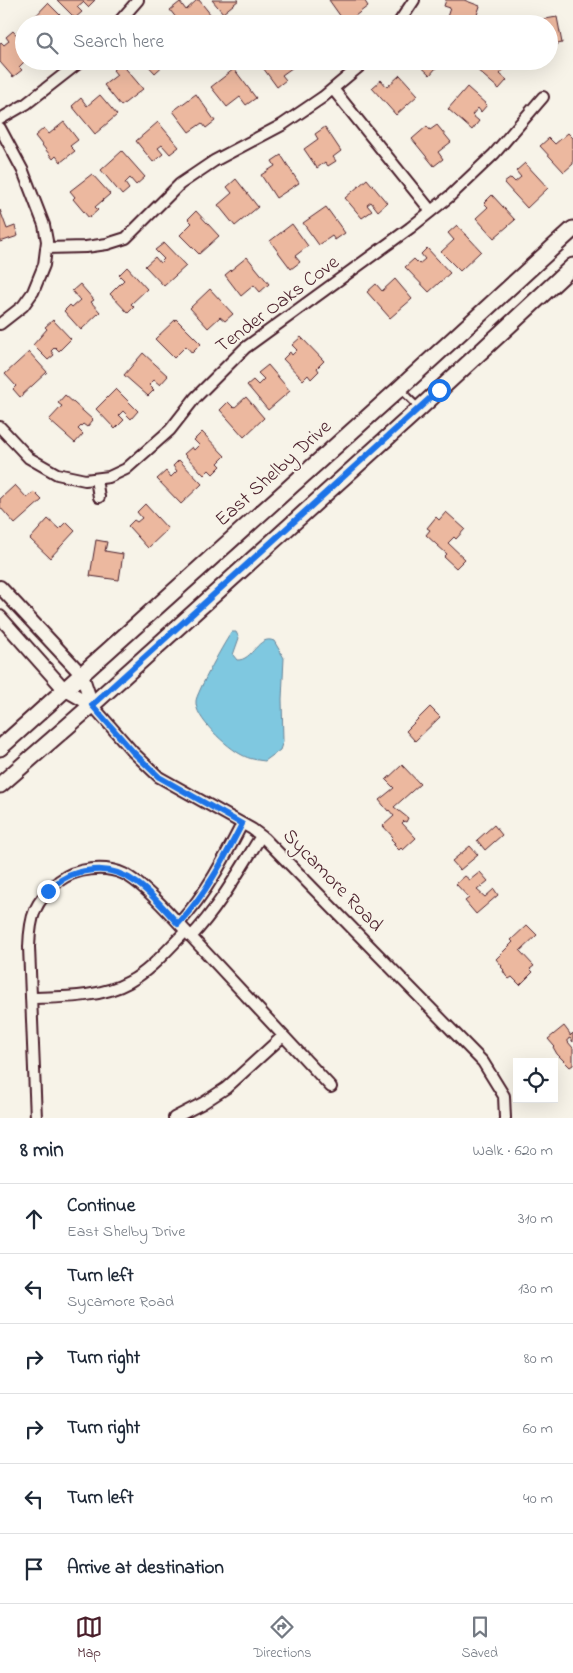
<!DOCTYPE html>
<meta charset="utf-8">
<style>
:root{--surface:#fff;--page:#f6f6f7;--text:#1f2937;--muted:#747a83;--line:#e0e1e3;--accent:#4a1f2b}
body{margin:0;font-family:"Indie Flower",sans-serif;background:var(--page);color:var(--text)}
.controls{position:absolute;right:15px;bottom:15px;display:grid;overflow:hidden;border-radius:0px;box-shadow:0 5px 20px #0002}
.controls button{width:45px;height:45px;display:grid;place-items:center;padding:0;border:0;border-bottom:1px solid var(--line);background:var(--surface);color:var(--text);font:25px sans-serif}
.stop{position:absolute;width:15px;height:15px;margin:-11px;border:4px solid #1a73e8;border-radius:50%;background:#fff}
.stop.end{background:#1a73e8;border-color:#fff;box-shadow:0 1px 5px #0008}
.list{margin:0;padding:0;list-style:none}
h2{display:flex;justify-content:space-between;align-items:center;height:65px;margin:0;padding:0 20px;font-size:21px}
h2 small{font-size:16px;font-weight:400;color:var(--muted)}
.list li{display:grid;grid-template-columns:32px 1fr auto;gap:15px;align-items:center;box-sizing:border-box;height:70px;padding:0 20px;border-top:1px solid var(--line)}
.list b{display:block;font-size:19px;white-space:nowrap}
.list p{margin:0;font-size:16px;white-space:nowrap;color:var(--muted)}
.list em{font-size:16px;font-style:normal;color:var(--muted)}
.icon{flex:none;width:28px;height:28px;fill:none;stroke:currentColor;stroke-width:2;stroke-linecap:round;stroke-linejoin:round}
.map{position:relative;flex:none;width:573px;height:1118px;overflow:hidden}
.search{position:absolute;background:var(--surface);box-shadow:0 5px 20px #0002;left:15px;right:15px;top:15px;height:55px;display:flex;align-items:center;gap:12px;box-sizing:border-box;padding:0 18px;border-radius:28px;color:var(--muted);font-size:19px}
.sheet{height:485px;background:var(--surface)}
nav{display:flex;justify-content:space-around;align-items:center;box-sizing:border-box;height:70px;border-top:1px solid var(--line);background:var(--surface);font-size:14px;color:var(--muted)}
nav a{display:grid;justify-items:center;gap:2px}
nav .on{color:var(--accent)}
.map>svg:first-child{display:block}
</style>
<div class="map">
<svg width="573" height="1118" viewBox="0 0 573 1118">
<rect width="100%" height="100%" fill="#f7f3e8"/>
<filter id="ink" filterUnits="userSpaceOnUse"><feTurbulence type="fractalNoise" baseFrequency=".02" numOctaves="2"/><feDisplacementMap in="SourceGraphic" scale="10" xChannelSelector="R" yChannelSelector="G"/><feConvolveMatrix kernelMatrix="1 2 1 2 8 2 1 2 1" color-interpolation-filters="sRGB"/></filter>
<g filter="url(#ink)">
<path fill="#7fc8e0" stroke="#6a8498" d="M232,632H236L239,638L233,655L237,660C253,661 258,634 274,641L284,658L282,699L283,741L280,750L265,761C257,760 249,759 242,755C228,748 194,718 196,701C196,694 227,637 232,632Z"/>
<path fill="#ecb89f" stroke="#4a1f2b" d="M57,0H95L88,7L83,2L77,7L82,12L75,18Z
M197,0H199L215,20L210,24H181L170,10L180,2L186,10Z
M212,0H239L223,13Z
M329,0H364L368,6L355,16L358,20L352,24H346Z
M446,0H464L480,6L474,24L445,23L450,8L444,6Z
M48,3L67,22L65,24H28Z
M557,17L562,43L549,46V24H529L528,22Z
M311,19L314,24H303Z
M13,31L24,43V61H25L19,67L22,70L13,77L0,62V43L1,42L4,45L9,41L6,37Z
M144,61H168L155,73Z
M258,61H293L296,65L282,75L286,80L277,87Z
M415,61H442L430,75Z
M484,61H512L514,63L509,69L506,67L500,74L507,80L499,89L476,69Z
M121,63L143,89L121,106L104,85L117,75L113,70Z
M234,69L256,98L246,105L240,97L227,107L211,87Z
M400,75L418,95L396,115L372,88L381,80L387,87Z
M467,87L487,105L481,112L478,108L472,115L479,121L472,130L448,109Z
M196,94L215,121L206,128L202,123L189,132L173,111Z
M100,95L117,115L95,134L72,106L81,98L87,106Z
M64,122L78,140L70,146L75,151L61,162L56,156L53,159L35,136L44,128L49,134Z
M158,122L179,147L170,154L162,145L158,148L163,154L153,162L136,141Z
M437,125L451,142L438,152L443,159L434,166L412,139L427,126L430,130Z
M325,127L341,151L333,157L336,161L328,166L325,162L317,168L304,149L318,139L315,134Z
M568,133L573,138V164L564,172L540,146L549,138L555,144Z
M122,151L145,177L136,185L130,178L125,183L129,189L122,195L101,170Z
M281,155L299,183L276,198L261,175L275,166L272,161Z
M525,163L548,188L527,208L504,183L511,178L515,182L521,177L516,171Z
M92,174L110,194L95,207L98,210L89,218L73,199L75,197L70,191Z
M236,179L258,207L235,226L218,205L232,193L227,187Z
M367,179L387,203L378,211L371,202L367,205L372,211L362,218L345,198Z
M492,195L515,220L494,238L476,218L488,207L484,203Z
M326,207L345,233L335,240L332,236L319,245L303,223Z
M0,210L7,229L15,226L18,236L0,242Z
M196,211L219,236L199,254L180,235L192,223L188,219Z
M292,224L308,246L295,256L300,262L291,269L270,241Z
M457,225L481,251L460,271L441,252L454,240L448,233Z
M164,243L186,266L164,286L145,266L155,257L160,263L164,259L155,250Z
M427,248L450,273L429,292L405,267L414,259L419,264L425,259L421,254Z
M247,257L269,284L260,292L254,285L241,296L225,275Z
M127,267L147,289L131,304L134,307L128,313L110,294L124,280L119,275Z
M395,279L412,299L390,318L367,292L376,284L382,291Z
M80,284L94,300L91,302L100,312L81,330L64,311L70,305L72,307L80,300L72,291Z
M210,289L233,314L225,321L220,317L208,328L190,308Z
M176,319L201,344L192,353L186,346L174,358L155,339Z
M53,320L71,339L59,351L55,347L51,351L54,355L48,360L33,345L47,329L45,327Z
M301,337L324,361L317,368L319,371L311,379L308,375L303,380L283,359L290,352L292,355L297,350L292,345Z
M29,352L47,372L20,397L13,389L16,386L5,374Z
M143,353L168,376L160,385L154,380L149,385L154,390L148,396L124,375Z
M268,365L290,391L268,410L247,385L253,380L258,385L264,379L258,373Z
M116,389L138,411L131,419L123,411L119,415L124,420L115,429L96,409Z
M65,395L93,420L87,427L83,424L78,429L83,434L75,443L49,420L62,406L58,403Z
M246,397L264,418L244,437L220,410L228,402L234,408Z
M202,432L225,456L218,463L221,466L213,474L209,470L204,475L184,454L192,447L194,450L199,445L194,440Z
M179,460L202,484L181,504L157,479L166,471L171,477L177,471L173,466Z
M15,485L27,498L34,492L42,500L15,524L0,507V499Z
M145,504L168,529L148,548L128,526L134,520L137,522L142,518L137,512Z
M446,512L465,529L456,539L454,537L448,543L465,559L456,568L444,557L447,554L426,535L430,530L427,528L436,517L439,520Z
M48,519L59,529L66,522L75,531L50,558L30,539Z
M96,540L107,542L105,551L123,554L119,580L90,576Z
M430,707L440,717L415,741L406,731Z
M402,765L420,784L394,807L408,818L406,822L404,821L402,823L416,838L403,850L401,848L399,850L393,844L395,843L391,839L393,837L383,826L394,816L389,810L388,811L379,800L394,788L386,780Z
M494,825L502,835L485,850L477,840Z
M470,846L478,855L460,870L452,861Z
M480,872L488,881L477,890L485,897L494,889L498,895L476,914L465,901L469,898L456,884L465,876L470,880Z
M527,925L537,935L520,951L534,966L530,969L533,972L520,985L512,977L509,979L506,976L503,971L504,970L501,967L502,966L496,959L513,942L511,940Z
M564,1026L570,1034V1036L573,1033V1042L570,1038L568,1039V1042L573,1048V1065L570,1067L557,1054L553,1047L554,1046L548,1039Z"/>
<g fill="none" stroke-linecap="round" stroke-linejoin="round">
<defs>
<path id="service" d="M400,389L419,408"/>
<path id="minor" d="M117,24L138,0
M398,24L414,0
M333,89L431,211
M0,119L26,104L81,61
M0,128L23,171L44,225L47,241L44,265L33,292L23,306L0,324
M46,248L86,247L107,244L126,238L180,184L214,161L282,125L323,97L366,61
M0,427L29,458L57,474L85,480L109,477L126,469L170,430L195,398L245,348L410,228L450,196L494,154L543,97
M96,479L99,497
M92,705L133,752L159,777L252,829L264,838L483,1062L504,1096L505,1118
M179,923C206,894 224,859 242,824
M191,937C219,907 239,871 261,836
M31,998C63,997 100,998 129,982C151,970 168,949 186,931
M36,1118L29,947C30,916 34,902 59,881C76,868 105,865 124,874C146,885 179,924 196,942C241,991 286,1039 331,1087
M174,1118L203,1103L226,1088L283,1036"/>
<path id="tertiary" d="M0,587L82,675L92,705
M0,617L64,689L92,705"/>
<path id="secondary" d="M0,748L400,388L573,229
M0,785L92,705L419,409L573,266"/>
</defs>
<use href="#service" stroke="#4a1f2b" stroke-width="9"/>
<use href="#minor" stroke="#4a1f2b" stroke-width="14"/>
<use href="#tertiary" stroke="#4a1f2b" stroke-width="16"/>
<use href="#secondary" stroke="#4a1f2b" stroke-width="19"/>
<use href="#service" stroke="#f7f3e8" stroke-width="5"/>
<use href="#minor" stroke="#f7f3e8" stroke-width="10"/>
<use href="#tertiary" stroke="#f7f3e8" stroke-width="12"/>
<use href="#secondary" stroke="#f7f3e8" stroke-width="15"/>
</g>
</g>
<g fill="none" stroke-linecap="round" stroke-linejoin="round" filter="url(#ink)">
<path stroke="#1a73e8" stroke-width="6" d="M48,891C53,887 57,882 63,879C72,873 82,871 93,870C130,866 155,898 178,924C206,894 224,859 242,824L159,777L133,752L92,705L439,390"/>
</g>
<g text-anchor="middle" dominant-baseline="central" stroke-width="4" stroke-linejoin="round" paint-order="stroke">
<g font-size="20" fill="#4a1f2b" stroke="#f7f3e8">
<text transform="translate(278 305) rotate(-37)">Tender Oaks Cove</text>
<text transform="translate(274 474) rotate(-42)">East Shelby Drive</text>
<text transform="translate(332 881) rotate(46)">Sycamore Road</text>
</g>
</g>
</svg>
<div class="controls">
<button><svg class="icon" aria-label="locate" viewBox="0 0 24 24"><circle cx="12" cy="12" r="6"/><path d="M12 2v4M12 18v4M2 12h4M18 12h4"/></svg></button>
</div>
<div class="stop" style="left:439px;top:390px"></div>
<div class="stop end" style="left:48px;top:891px"></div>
<div class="search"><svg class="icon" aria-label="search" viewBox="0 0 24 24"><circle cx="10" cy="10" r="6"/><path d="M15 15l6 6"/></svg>Search here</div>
</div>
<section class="sheet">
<h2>8 min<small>Walk · 620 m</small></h2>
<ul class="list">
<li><svg class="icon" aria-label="ahead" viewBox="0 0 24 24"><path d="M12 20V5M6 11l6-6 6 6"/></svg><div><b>Continue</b><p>East Shelby Drive</p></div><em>310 m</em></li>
<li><svg class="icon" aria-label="left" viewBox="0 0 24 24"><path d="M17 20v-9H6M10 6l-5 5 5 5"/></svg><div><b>Turn left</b><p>Sycamore Road</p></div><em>130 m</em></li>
<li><svg class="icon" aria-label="right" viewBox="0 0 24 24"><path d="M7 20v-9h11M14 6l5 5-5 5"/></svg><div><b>Turn right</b></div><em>80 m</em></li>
<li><svg class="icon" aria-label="right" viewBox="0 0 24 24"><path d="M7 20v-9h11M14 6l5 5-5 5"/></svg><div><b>Turn right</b></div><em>60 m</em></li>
<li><svg class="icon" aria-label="left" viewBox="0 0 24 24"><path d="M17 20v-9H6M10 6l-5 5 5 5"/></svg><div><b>Turn left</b></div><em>40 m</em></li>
<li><svg class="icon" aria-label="arrive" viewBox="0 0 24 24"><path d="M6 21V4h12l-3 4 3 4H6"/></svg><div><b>Arrive at destination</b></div></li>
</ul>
</section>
<nav>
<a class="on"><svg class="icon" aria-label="map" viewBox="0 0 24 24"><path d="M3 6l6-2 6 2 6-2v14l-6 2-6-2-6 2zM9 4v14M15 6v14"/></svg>Map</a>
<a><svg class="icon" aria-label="directions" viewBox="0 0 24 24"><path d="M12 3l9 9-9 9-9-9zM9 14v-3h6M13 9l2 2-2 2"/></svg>Directions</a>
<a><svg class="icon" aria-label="saved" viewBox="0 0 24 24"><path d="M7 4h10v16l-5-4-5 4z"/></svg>Saved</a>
</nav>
